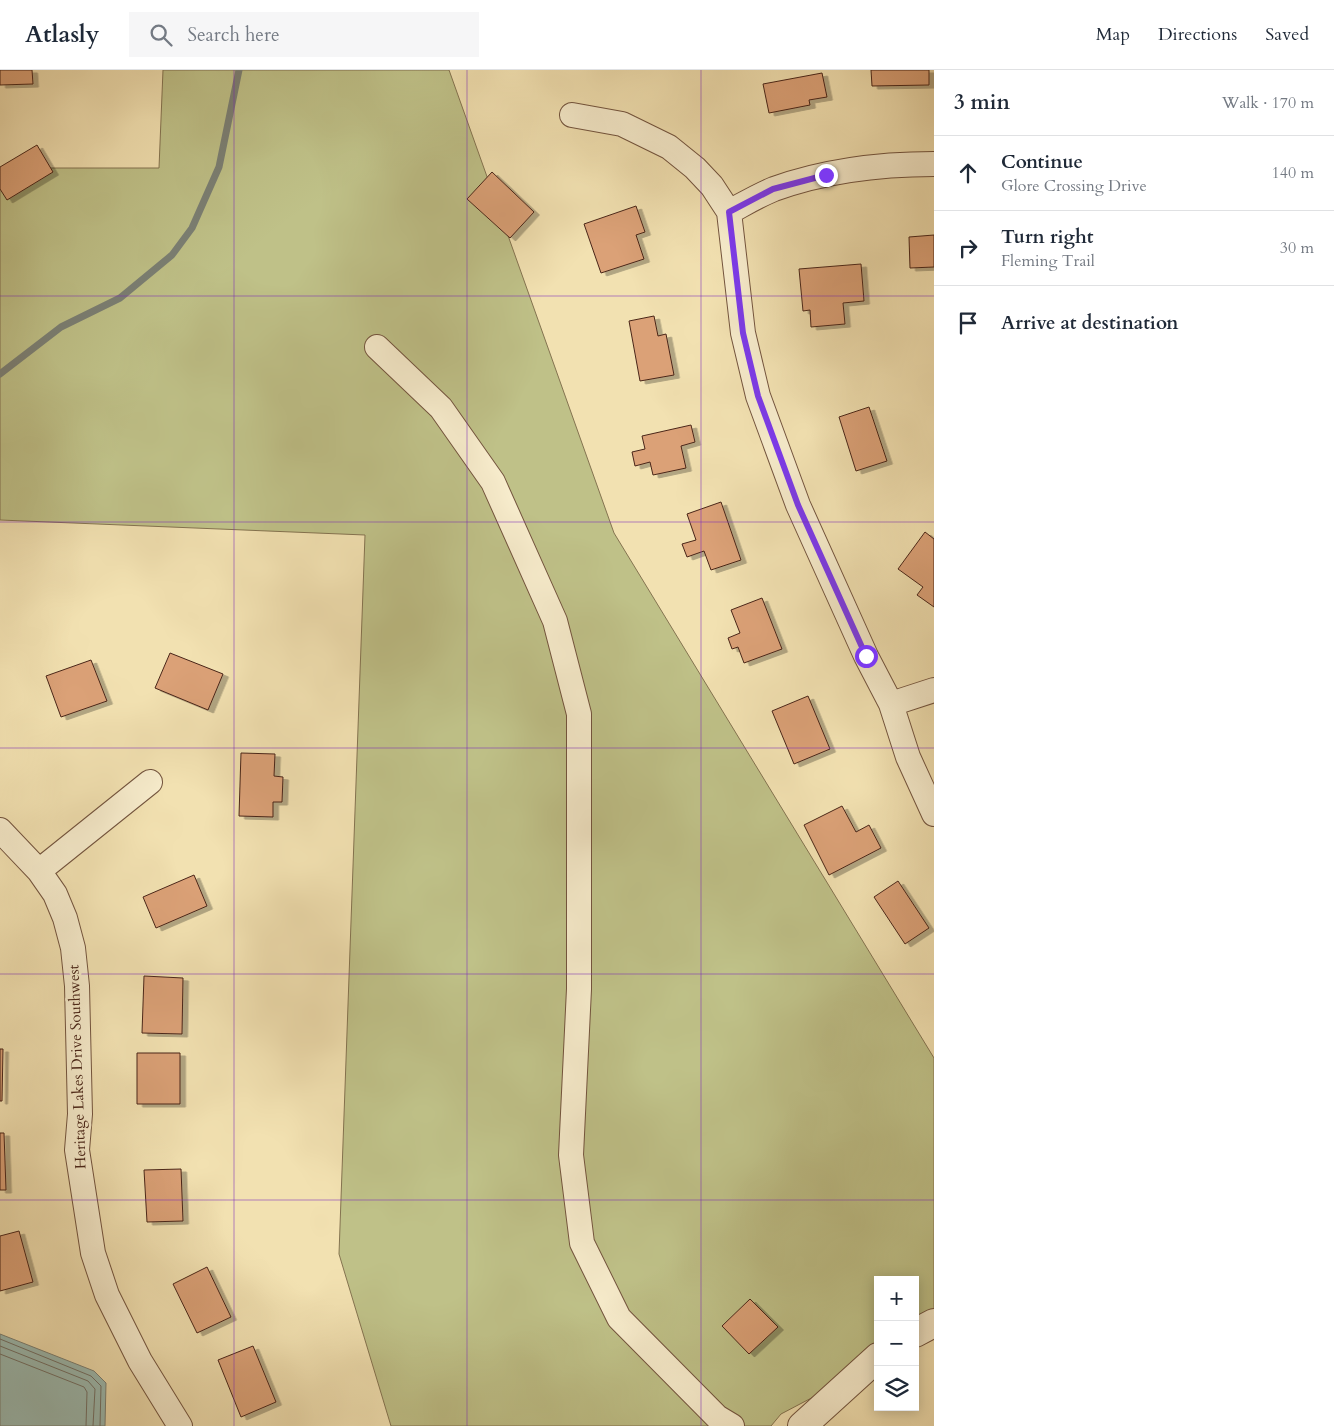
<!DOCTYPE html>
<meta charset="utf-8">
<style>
:root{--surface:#fff;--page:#f6f6f7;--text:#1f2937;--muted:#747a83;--line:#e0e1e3}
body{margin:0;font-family:Cardo,serif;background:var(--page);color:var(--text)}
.controls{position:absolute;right:15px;bottom:15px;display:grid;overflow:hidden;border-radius:0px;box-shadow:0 2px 12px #0003}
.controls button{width:45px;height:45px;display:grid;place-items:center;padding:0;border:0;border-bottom:1px solid var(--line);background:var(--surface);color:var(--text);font:25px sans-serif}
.stop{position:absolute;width:15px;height:15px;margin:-11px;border:4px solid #7c3aed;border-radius:50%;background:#fff}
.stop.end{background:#7c3aed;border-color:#fff;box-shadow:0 1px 5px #0008}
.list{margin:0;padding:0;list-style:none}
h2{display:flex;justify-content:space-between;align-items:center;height:65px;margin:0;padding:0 20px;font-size:21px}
h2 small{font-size:16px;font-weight:400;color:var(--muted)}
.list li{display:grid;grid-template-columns:32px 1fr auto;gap:15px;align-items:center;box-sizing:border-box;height:75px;padding:0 20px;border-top:1px solid var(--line)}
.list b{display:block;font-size:19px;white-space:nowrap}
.list p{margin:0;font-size:16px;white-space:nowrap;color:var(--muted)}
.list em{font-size:16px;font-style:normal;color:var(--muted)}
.icon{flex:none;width:28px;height:28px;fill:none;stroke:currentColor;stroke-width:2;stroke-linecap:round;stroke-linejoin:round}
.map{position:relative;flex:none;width:934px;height:1356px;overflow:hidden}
header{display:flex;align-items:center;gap:30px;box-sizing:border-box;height:70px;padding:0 25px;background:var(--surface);border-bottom:1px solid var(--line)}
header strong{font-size:24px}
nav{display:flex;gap:28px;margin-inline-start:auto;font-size:18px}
.search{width:350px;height:45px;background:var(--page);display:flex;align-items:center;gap:12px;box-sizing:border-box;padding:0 18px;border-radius:0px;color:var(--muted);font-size:19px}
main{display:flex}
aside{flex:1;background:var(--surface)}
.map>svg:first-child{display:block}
</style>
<header>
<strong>Atlasly</strong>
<div class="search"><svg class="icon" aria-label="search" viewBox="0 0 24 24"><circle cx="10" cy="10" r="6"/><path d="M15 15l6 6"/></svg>Search here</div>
<nav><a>Map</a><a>Directions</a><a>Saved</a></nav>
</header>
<main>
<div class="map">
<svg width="934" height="1356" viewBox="0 0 934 1356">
<defs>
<filter id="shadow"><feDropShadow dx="5.5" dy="3" stdDeviation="0" flood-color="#0004"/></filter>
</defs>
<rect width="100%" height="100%" fill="#f2e1b1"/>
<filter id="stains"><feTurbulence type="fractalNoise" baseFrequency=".004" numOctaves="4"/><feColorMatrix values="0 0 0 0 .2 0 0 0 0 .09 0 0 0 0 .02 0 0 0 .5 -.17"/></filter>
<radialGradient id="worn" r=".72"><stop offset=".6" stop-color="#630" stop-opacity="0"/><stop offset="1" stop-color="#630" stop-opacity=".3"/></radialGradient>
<path fill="#bfc188" stroke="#847350" d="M163,0H449L614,463L934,988V1263L915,1273V1210H878V1293L781,1344L771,1356H391L339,1184L365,465L0,450V98H159Z"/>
<path fill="#9cbcb3" stroke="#7b8075" d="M0,1264L94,1301L106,1313L105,1356H0Z"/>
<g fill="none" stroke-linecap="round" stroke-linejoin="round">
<path stroke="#727066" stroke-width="1" d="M0,1269L91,1306L101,1316L100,1356
M0,1276L88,1311L95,1319L93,1356
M0,1284L84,1317L87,1322L86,1356"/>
<path stroke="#7b8075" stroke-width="7" d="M0,304L61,257L120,228L172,185L192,158L219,97L239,0"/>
</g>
<path fill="#dba177" stroke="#492518" filter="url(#shadow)" d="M0,0H32L33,14L0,15Z
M871,0H929V15L872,16Z
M822,3L827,27L809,30L810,35L769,43L763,14Z
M37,75L53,102L7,130L0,119V97Z
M492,102L534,142L510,168L467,129Z
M636,136L645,162L636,165L644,189L601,203L584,154Z
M934,165V197L910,198L909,167Z
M861,194L864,231L843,233L845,254L811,257L810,240L803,241L799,199Z
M654,246L658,266L666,264L674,305L640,311L629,251Z
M869,337L887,391L856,401L839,347Z
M691,355L695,372L681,376L686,398L653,405L650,392L635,396L632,382L645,379L642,366Z
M721,432L741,490L711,500L704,481L687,487L682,474L696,470L687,444Z
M925,462L934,469V537L917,525L923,517L898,499Z
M762,528L782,579L744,593L738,577L732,579L728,568L740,563L731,540Z
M170,583L223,604L208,640L155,618Z
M91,590L107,631L61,647L46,606Z
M808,626L830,679L794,694L772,641Z
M241,683L275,684L274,706L283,707L282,732H273V747L239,746Z
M842,736L856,762L869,755L881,778L829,805L804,755Z
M194,805L207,836L156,858L143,827Z
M898,811L929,858L905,874L874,827Z
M144,906L183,908L182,964L142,963Z
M0,979H3L2,1031H0Z
M137,983H180V1034H137Z
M0,1063H4L6,1120H0Z
M181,1099L183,1151L147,1152L144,1100Z
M19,1161L33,1212L0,1221V1166Z
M207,1197L231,1247L197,1263L173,1214Z
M750,1229L778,1257L749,1284L722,1256Z
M253,1276L276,1332L241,1347L218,1290Z"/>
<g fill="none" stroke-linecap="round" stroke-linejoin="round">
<defs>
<path id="minor" d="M572,45L622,54L669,77L695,98L712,116L729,142L743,263L758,326L798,435L866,586L891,634L908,687L934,744
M729,142C744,134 759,125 774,119C824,101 881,94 934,94
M377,277L441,338L493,412L555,551L579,644V919L571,1085L582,1173L619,1248L717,1347L732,1356
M891,634L934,620
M0,760L39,801L55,824L65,848L73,878L77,916L80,1044L77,1080L93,1183L107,1225L140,1291L180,1356
M39,801L150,712"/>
<path id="tertiary" d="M915,1263L934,1253
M802,1356L878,1287"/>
</defs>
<use href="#minor" stroke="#73543e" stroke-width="26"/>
<use href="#tertiary" stroke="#73543e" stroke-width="30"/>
<use href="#minor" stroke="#f7eccc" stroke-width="24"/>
<use href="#tertiary" stroke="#f7eccc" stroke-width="28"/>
</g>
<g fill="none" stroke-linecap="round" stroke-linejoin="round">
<path stroke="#7c3aed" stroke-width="6" d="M826,105L773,119L729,142L743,263L758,326L798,435L866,586"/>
</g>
<path fill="none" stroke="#7b2cbf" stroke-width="1" stroke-opacity="0.55" d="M234,0V1356M467,0V1356M701,0V1356M0,226H934M0,452H934M0,678H934M0,904H934M0,1130H934"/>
<g text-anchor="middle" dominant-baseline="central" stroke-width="5" stroke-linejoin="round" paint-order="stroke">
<g font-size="15" fill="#492518" stroke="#f7eccc">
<text transform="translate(77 997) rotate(-92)">Heritage Lakes Drive Southwest</text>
</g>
</g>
<rect width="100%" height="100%" filter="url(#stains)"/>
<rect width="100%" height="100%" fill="url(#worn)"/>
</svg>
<div class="controls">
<button>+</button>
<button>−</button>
<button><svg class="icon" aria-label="layers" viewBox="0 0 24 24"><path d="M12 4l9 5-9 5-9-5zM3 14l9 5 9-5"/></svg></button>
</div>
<div class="stop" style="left:866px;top:586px"></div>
<div class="stop end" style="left:826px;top:105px"></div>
</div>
<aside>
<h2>3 min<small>Walk · 170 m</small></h2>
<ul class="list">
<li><svg class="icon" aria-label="ahead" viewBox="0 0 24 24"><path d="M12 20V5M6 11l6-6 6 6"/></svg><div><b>Continue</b><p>Glore Crossing Drive</p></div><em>140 m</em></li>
<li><svg class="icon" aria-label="right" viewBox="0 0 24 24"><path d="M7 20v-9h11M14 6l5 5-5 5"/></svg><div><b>Turn right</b><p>Fleming Trail</p></div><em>30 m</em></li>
<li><svg class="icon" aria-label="arrive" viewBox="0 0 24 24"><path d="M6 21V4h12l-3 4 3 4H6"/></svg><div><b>Arrive at destination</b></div></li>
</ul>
</aside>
</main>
